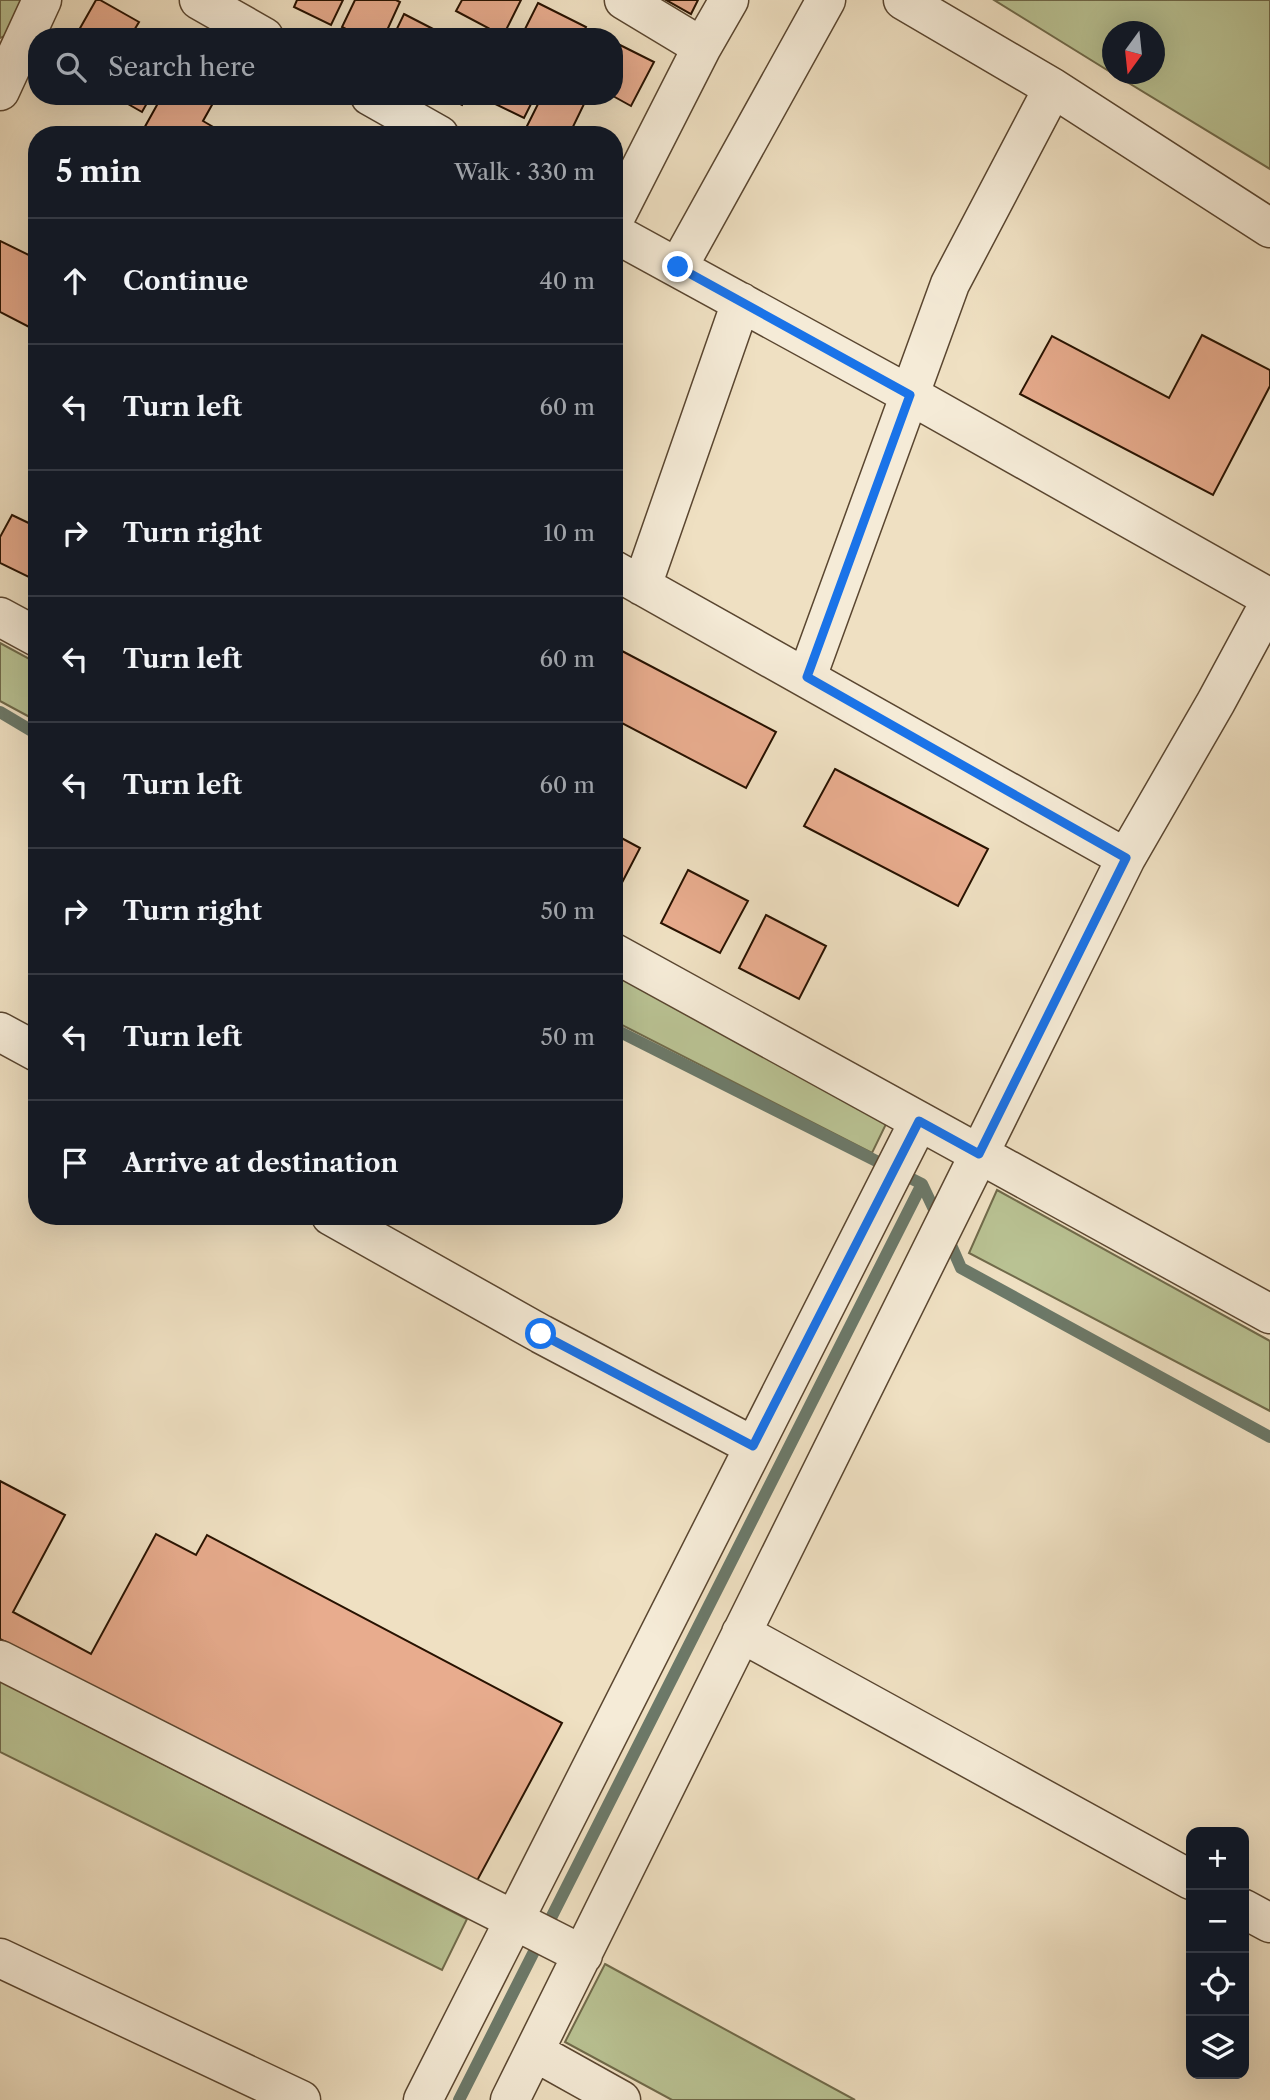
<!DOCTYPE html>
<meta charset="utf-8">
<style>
:root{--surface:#171b24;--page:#242831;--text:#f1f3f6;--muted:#9ea1a6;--line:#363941}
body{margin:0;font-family:"Libre Caslon Text",serif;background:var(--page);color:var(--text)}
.controls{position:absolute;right:21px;bottom:21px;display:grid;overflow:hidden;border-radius:14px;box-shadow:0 7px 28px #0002}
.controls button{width:63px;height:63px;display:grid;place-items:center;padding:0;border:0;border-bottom:2px solid var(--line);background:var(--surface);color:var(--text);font:35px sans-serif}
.compass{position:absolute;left:1102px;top:21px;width:63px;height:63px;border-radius:50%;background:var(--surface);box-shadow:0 7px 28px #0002;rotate:195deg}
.stop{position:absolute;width:21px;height:21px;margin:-16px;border:5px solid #1a73e8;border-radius:50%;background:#fff}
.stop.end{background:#1a73e8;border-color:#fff;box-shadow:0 2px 7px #0008}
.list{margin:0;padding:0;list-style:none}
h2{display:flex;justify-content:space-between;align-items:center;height:91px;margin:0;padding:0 28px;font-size:30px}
h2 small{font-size:23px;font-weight:400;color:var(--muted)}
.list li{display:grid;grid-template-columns:46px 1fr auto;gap:21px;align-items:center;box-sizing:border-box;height:126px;padding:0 28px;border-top:2px solid var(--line)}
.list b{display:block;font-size:26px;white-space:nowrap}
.list em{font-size:23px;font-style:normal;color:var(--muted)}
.icon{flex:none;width:38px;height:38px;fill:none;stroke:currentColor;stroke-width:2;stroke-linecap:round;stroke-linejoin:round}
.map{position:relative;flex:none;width:1270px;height:2100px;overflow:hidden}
.search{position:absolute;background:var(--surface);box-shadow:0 7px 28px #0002;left:28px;top:28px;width:595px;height:77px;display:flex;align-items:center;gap:18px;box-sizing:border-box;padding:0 24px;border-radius:28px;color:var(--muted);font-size:26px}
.panel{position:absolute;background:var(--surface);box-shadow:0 7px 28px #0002;left:28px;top:126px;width:595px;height:1099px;border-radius:28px}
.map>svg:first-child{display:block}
</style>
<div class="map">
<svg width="1270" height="2100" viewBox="0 0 1270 2100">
<rect width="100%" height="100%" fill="#efe0c2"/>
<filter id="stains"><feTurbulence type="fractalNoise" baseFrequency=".00286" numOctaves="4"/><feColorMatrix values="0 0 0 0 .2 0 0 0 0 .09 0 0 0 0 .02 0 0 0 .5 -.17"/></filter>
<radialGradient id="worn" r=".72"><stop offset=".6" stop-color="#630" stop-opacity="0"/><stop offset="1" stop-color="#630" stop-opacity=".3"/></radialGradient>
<path fill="#b9c293" stroke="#706a4a" stroke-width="2" d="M0,0H24L9,34L0,38Z
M994,0H1270V169L1114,74H1154V32H1112V73Z
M0,643L37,663V721L0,701Z
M614,974L888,1120L872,1153L614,1021Z
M997,1190L1270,1341V1411L969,1253Z
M0,1681L467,1919L442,1970L0,1752Z
M605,1964L855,2100H672L565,2042Z"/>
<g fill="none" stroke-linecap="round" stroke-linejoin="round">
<path stroke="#6c7969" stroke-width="12" d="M0,712L37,734
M614,1029L922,1184L939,1220
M947,1236L961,1268L1270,1437
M459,2100L922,1184"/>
</g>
<path fill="#e8ac8e" stroke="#281200" stroke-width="2" d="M96,0H100L139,22L130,37H75Z
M297,0H343L331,25L294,7Z
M355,0H396L400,2L384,37H361L342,27Z
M462,0H521L503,36L456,11Z
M666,0H698L691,14Z
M538,3L586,27L581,37H521Z
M404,14L441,33L439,37H393Z
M614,42L654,62L631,106L613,96Z
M114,96H151L142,112Z
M162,96H217L203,121L227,135H147L142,132Z
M444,96H466L462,105Z
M489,96H535L524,118L487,100Z
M542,96H573L585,102L569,135H541L526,128Z
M0,241L37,259V331L0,312Z
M1202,335L1270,370V386L1213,495L1020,394L1052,336L1169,398Z
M12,515L37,527V581L0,563V537Z
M622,651L776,732L746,788L614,719V667Z
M835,769L988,849L958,906L804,826Z
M614,834L640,848L614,898Z
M688,870L748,901L720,953L661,923Z
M766,915L826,946L799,999L739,968Z
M0,1481L65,1515L13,1612L91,1654L156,1534L196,1555L207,1535L562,1723L472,1890L0,1639Z"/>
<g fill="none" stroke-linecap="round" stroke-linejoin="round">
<defs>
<path id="minor" d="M199,0L264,37
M624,0L702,47
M903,0L1053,88L1270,228
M0,91L42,0
M370,96L439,135
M614,220L702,47L729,0
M614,233L910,395L1270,598
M678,267L826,0
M614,570L1126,858
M642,586L741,302
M0,617L37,637
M807,677L950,284L1053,88
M614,953L1270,1314
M0,1032L37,1052
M331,1216L541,1334L753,1446
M741,1633L1191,1880
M0,1660L583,1955
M1244,1909L1270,1923
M0,1958L301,2100
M535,2052L621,2100
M423,2100L919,1121
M510,2100L1126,858L1216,702L1270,602"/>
</defs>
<use href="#minor" stroke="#5a4630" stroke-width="41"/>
<use href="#minor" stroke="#f5ebd7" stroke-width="38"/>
</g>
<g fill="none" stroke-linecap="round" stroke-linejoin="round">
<path stroke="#1a73e8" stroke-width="9" d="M541,1334L753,1446L919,1121L979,1154L1126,858L807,677L910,395L678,267"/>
</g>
<rect width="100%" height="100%" filter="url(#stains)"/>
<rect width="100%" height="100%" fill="url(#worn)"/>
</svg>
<div class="controls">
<button>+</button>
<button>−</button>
<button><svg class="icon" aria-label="locate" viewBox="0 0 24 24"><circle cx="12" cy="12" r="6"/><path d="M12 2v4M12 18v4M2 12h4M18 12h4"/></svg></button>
<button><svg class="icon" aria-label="layers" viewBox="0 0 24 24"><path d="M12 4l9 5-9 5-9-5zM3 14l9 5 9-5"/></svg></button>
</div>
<svg class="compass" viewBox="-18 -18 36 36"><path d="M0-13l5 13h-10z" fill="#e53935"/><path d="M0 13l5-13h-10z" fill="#9ea1a6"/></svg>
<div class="stop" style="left:541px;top:1334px"></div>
<div class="stop end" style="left:678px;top:267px"></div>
<div class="search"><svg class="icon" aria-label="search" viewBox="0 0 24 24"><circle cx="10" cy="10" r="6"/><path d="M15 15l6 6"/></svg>Search here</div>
<section class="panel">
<h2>5 min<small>Walk · 330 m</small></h2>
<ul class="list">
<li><svg class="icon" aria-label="ahead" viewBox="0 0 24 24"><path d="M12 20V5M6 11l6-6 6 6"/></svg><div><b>Continue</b></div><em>40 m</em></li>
<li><svg class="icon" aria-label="left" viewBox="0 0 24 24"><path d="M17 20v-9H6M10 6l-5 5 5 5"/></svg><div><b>Turn left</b></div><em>60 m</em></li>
<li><svg class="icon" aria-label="right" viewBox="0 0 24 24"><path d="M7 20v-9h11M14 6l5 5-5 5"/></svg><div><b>Turn right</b></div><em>10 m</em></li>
<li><svg class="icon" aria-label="left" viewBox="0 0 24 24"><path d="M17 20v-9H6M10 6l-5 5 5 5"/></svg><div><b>Turn left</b></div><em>60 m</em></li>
<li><svg class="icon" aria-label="left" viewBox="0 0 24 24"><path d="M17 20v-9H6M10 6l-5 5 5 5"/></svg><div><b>Turn left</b></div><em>60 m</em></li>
<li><svg class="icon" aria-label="right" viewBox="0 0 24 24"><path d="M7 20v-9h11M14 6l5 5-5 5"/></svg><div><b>Turn right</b></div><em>50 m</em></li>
<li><svg class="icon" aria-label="left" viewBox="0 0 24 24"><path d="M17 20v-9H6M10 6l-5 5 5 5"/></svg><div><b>Turn left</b></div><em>50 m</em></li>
<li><svg class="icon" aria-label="arrive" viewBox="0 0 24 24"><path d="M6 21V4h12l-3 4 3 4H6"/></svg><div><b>Arrive at destination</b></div></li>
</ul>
</section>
</div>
